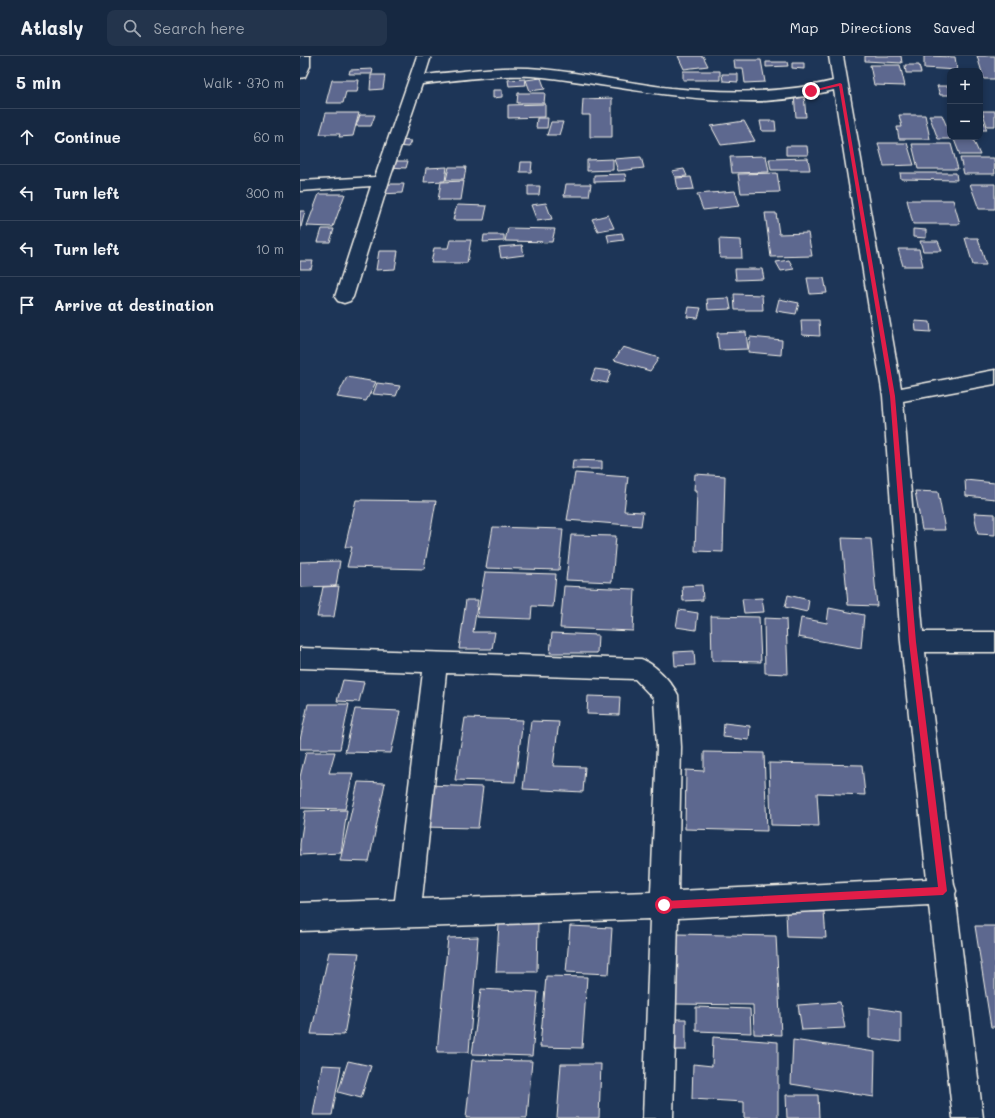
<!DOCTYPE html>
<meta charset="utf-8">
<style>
:root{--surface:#162841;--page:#23344c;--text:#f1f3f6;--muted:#9ea6b1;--line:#35445a}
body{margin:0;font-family:Mali,sans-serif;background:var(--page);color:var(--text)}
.controls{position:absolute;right:12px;top:12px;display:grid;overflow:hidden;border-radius:8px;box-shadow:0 2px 6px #0003}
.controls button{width:36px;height:36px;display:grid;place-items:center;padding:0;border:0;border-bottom:1px solid var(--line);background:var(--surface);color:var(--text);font:20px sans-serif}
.stop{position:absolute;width:12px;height:12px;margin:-9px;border:3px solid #e11d48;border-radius:50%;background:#fff}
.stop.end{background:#e11d48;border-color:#fff;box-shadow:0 1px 4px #0008}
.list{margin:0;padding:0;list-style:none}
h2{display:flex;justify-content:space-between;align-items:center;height:52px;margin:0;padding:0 16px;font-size:17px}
h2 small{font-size:13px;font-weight:400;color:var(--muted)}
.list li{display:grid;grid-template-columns:26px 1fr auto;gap:12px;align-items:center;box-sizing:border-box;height:56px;padding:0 16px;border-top:1px solid var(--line)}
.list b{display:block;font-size:15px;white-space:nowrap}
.list em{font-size:13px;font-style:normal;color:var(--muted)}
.icon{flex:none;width:22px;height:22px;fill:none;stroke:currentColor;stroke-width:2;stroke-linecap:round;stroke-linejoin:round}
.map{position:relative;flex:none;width:695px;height:1062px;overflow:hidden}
header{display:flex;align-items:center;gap:24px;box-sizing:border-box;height:56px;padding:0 20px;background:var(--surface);border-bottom:1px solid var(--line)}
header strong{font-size:19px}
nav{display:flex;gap:22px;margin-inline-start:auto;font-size:14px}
.search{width:280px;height:36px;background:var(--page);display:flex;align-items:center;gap:10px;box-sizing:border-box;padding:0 14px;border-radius:8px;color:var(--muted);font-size:15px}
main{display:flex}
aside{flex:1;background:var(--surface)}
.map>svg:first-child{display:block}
</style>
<header>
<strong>Atlasly</strong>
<div class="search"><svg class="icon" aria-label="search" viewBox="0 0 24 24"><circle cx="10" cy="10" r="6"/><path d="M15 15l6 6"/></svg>Search here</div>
<nav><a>Map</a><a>Directions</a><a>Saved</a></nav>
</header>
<main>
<aside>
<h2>5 min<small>Walk · 370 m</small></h2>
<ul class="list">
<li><svg class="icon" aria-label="ahead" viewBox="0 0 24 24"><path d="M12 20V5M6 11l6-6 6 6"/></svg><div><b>Continue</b></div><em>60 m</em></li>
<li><svg class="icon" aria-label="left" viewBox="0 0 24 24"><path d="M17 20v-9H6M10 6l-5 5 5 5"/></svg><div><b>Turn left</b></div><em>300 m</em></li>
<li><svg class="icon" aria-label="left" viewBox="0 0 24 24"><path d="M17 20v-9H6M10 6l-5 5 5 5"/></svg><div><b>Turn left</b></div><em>10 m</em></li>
<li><svg class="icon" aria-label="arrive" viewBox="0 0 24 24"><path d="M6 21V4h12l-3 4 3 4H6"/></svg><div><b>Arrive at destination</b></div></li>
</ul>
</aside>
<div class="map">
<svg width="695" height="1062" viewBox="0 0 695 1062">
<rect width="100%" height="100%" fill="#1d3557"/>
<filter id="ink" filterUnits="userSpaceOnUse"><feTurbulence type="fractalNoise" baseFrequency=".025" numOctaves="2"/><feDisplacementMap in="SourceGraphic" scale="8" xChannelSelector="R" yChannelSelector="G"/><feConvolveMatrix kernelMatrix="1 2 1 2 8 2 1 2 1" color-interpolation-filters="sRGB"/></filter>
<g filter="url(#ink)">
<path fill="#5d678f" stroke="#f4f1e8" d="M378,0H403L408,10L384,13Z
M565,0H601L602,7L565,5Z
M624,0L655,1L657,14L624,12Z
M677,0H695V23H684Z
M434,4H461L465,26L445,27L443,12H435Z
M466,6H487L488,10L466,11Z
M492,7H504V13L492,12Z
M570,9H600L605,30L574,29Z
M605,9H619L621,17H606Z
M73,13L72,18H49L50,14Z
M383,15H420V24H383Z
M422,18H438V26L423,25Z
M71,19H85L83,33L70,34Z
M241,22L245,33L230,35L226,24Z
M225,23L226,29L209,30L208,24Z
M32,24H59L57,36H46L43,47H26Z
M637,30H650V39H640Z
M193,34H202V41L193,42Z
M218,37H245L244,47H217Z
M494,39H504L506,61H496Z
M312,42V81H290V59H282L283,43Z
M245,48V61L208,62V49Z
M682,55H695V70H687Z
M26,57H59L53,80L39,81L40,78H20Z
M60,59H75L71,70H56Z
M599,59H625L630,83H599L597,71H602Z
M629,59H642L652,83H638Z
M237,62H248L247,72H236Z
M444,65L455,85L421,89L411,70Z
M460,65H475L476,75H462Z
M251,66H263L259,79H247Z
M680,66H684L687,74H680Z
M653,81H672L680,99H660Z
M98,84L111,85L108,91L96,90Z
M578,87H607L614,109L584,110Z
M612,88H651L658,113H618Z
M486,90H507L508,99H486Z
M466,100L469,116L432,117L430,101Z
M341,101L344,112L318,115L314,103Z
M508,102L510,114H471L469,103Z
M660,102H694L695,118H664Z
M313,103V114L287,115V104Z
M90,105H108L106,112L88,111Z
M221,106H232L231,116H220Z
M147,111L145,125L124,126L126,112Z
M149,111H166L164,124H146Z
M384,113L387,120L375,121L372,115Z
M477,117L480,136L441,137L438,118Z
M600,117H656L657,124L601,123Z
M325,118L326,125L294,126V119Z
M391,121L394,133L378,134L376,122Z
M164,125L161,144H138L141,126Z
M81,128H104L102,137L79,138Z
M266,128H291L289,140H264Z
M670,128H695V153H679Z
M228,130H240L239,139H228Z
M435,135L440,150L403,154L397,138Z
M19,138H45L33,171L7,170Z
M607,144H653L660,168H613Z
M246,147L252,163L237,165L231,149Z
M157,149L187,150L184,164H153Z
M0,155H5L0,175Z
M465,157H476L479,178L508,177L512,200L471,201Z
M308,159L314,172L298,175L292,163Z
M208,172L255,173L252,186L205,185Z
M22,173H34L30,186H18Z
M613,173L626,174V182L613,181Z
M322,177L324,184L309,186L307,179Z
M184,179H204V185L183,186Z
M665,182H678L686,209H673Z
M419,183L441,184L442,202H420Z
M150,184H171L167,207H131L134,192H148Z
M620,185H638L642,195H623Z
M222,189L224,199L201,202L199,191Z
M598,193H619L623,210H603Z
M79,195H98L95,213L76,214Z
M489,204L494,213L481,215L476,206Z
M0,205H13L11,213H0Z
M435,213H462L464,223L436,224Z
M507,222H524L527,237L510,238Z
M434,238L462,239L463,254H435Z
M429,242L431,253L408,254L407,243Z
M479,243L499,247L496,258L476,255Z
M389,251L401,252L398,262L387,261Z
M501,264H519L520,280L502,279Z
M615,265L630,266L631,276L616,275Z
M446,276L448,293L419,294L417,277Z
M450,281L482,284L481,299L448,296Z
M323,291L359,302L350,315L314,304Z
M295,313L311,315L307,327L291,324Z
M47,321L76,326L66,345L37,341Z
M77,327L100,330L96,340L73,338Z
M273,404L302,405V413H272Z
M275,417L328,421L324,455L343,456L341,470L267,464Z
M395,418L425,420L423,496L395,495L397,434H394Z
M665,424L695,427V443L666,440Z
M615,435L638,436L645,474H622Z
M56,444L136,445L124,513L47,511L52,491H45Z
M674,457L695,458V479L678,478Z
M193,471L263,473L259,514L186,512Z
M271,479L316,480L312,526L266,524Z
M542,482L571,483L577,550L548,549Z
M40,505L36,530L0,531V506Z
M185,516L256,518L253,551L232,550L231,563L177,561Z
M402,529L403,544L383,545L382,530Z
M39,530L34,561H17L23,531Z
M264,530L335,533L333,575L260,572Z
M488,539L509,544L507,556L485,551Z
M462,542L464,556L444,557L442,543Z
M166,544H178L173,576H195L192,593H159Z
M529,552L564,559L561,592L498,581L501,562L527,567Z
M379,554L398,557L396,574L376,571Z
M411,560L459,561L461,606L412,605Z
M464,562L486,563L488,618L465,617Z
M252,577L298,579L297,597H250Z
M394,595L395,609L375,610L374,596Z
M43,624L64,626L59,646L37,645Z
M288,640L320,641L319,659L287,658Z
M8,648H49L40,693H0V684Z
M55,653L100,655L91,697L45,696Z
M165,662L223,664L215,726L155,724Z
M231,665L259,666L253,710L285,711L283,736L223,733Z
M424,667L450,670L449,684L423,681Z
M6,696H35L29,717H53L45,753L0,752V721Z
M404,696L464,697L467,775L385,773L386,714L404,715Z
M469,707L562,709L565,739L517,737L519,770L471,769Z
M58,726L85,727L69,806L40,805Z
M127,729L183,731L178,772L121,771Z
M47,754L41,797L0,799V788L5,755Z
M486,855L524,856L526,882L487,881Z
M238,867L237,916H196L199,868Z
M270,870L312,872L309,918L266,916Z
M675,870H695V971H691Z
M377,878L476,880L481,979L454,978L453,949L376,948Z
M178,881L169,996H137L148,882Z
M29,896L59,897L44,979L11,978Z
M246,920L287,921L282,992L240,991Z
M181,933L238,936L232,1000L172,998Z
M540,946L545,972L502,974L498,949Z
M396,951L450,953L451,977L396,975Z
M569,951L601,956V986L569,982Z
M368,963H386V994H369Z
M413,981L478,986V1062H444V1046L392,1043L393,1008L412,1010Z
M493,984L575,996L574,1041L491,1028Z
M172,1004L232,1005L227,1062H166Z
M48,1005L71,1010L61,1042L38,1036Z
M261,1008H301L299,1062H257Z
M22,1009L41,1010L32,1059H13Z
M486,1039H518L519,1062H487Z"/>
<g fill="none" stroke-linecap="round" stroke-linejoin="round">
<defs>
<path id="street" d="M0,0H10V10L5,21L0,22Z
M117,0H131L125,19C163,15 203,9 242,13C285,17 328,27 371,32C425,37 480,38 533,25L529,0H543L601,332L695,314V328L603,345L623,576H695V596H625L654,829L656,835L655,838L683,1062H653L629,849L378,862L373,1062H343L350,863L0,875V847L95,844L123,616L0,612V592L341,603C355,608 371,625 378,639L381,691L378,835L627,823L601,586L583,340L534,34C509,40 473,46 447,45C378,44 311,29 243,21C205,17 160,24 122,28L89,125L53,241L50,245L44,247L38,245L35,241L71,130L0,135V125L75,121ZM146,617L335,623L354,643L357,691L351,836L122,843Z"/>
</defs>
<use href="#street" stroke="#f4f1e8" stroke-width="3"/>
<use href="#street" fill="#1d3557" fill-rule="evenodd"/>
</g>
</g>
<path fill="#e11d48" d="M540,27L542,28L595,340L616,586L647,835L643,839L364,853L360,849L364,845L638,831L609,586L590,340L539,30L511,36L509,35Z"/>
</svg>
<div class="controls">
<button>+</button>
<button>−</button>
</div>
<div class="stop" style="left:364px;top:849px"></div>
<div class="stop end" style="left:511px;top:35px"></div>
</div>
</main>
